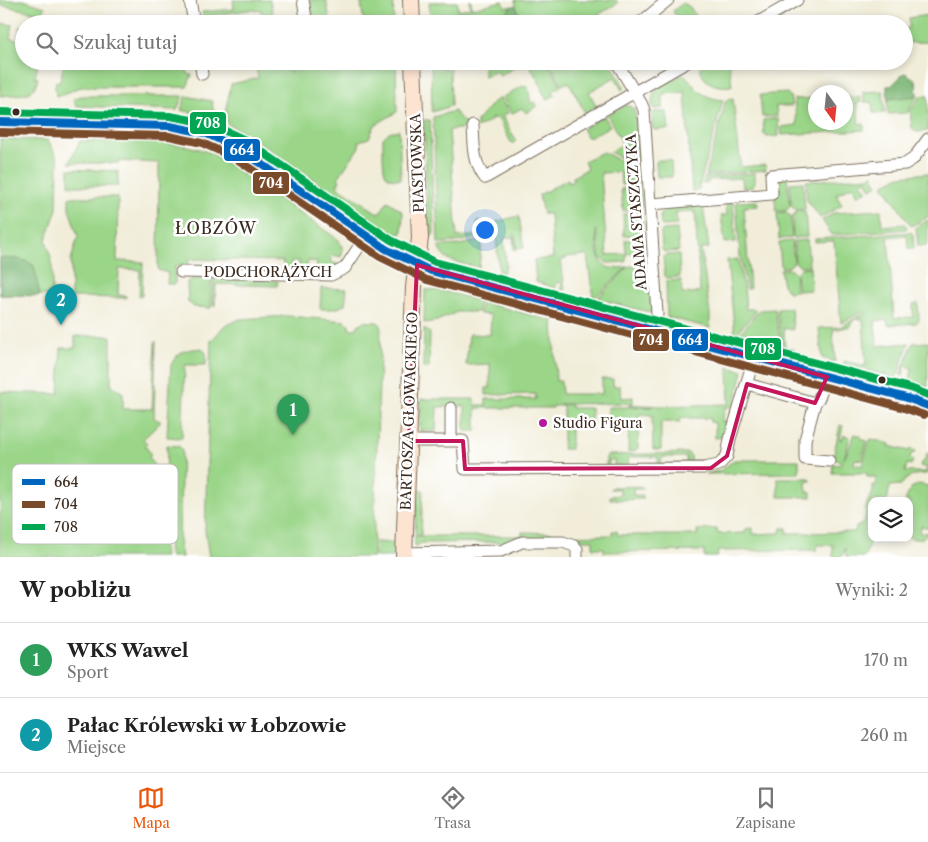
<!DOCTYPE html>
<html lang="pl">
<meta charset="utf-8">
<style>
:root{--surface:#fff;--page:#f2f2f2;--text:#222;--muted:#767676;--line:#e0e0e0;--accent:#ea580c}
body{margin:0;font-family:"Libre Caslon Text",serif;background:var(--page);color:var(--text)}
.controls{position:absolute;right:15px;bottom:15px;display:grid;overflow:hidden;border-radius:10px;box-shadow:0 2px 8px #0003}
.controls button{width:45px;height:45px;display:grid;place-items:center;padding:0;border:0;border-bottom:1px solid var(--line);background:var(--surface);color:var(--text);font:25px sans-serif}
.compass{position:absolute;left:808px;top:85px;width:45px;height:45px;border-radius:50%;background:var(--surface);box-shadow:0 2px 8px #0003;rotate:165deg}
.you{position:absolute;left:484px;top:229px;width:18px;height:18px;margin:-12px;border:4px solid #fff;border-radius:50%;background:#1a73e8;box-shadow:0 0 0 8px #1a73e833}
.badge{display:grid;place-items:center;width:32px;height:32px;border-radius:50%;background:var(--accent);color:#fff;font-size:16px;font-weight:700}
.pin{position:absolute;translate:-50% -41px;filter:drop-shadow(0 1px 2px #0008)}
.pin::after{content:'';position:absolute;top:26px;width:18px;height:15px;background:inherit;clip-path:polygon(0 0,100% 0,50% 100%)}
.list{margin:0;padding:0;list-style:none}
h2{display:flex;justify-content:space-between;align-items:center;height:65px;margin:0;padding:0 20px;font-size:21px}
h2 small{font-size:16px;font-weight:400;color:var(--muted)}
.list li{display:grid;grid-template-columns:32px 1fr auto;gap:15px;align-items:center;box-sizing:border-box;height:75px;padding:0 20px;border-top:1px solid var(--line)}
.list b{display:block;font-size:19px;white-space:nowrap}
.list p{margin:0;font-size:16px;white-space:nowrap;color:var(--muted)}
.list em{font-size:16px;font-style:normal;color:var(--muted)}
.icon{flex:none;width:28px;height:28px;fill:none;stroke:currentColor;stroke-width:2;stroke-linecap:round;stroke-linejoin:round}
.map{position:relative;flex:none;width:928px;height:557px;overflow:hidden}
.search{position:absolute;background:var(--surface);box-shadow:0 2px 8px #0003;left:15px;right:15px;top:15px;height:55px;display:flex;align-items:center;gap:12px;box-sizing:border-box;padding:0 18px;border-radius:28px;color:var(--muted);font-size:19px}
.sheet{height:215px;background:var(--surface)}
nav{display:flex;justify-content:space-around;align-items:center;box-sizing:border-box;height:70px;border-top:1px solid var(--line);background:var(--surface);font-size:14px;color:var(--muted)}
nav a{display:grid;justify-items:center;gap:2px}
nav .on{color:var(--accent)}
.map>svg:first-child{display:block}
</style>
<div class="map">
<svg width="928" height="557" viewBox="0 0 928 557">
<rect width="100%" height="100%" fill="#fff"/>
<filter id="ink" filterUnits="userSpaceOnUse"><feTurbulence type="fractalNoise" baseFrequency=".02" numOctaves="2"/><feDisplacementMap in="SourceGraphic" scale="10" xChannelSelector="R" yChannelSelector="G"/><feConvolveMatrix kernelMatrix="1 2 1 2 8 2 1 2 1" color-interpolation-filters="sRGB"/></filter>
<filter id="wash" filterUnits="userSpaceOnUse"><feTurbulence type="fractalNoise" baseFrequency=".0096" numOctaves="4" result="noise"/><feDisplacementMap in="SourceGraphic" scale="20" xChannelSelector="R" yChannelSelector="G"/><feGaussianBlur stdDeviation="1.12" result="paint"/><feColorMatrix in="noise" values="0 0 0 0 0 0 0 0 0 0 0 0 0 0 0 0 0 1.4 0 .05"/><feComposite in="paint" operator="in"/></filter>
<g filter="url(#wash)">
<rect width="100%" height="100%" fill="#f1edd9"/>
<path fill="#9ad588" stroke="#6a8053" d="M0,0H23L45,7L43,14L0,5Z
M233,0H270L275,24H249L248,22L255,21L254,17L256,20L263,18L261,10L254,11V9L203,17L202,12L234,9Z
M310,0H326L331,24H315Z
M383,0H393L394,24H364L361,3Z
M471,0L472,8L503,1L505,7L516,6L515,0H616L618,3L598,15L600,19L592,24H446V14L430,16L429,2H457L458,10L470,8L469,1Z
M683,3L690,7L697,18L695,19L698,24H681L673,11Z
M928,15V42L904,43V29L909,28V18Z
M0,23L13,25L10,38L17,40L21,26L24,27V61H39L35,77L38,78C34,94 27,94 13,95C8,95 5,96 0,96Z
M65,61H186L188,74L192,75L187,87H81C71,89 66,96 56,96L55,87L56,81L59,83Z
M255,61H291L287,72H291L295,61H309L311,65L312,64V61H396L397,112L375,125L369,138L359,141V147L338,178L340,180L337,186L379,214L388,201L403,212L402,233L399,235H393L252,137L226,123V109L231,84L258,78Z
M484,61H525L500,76L497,71L484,77Z
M527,61H547L561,86L553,91L555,95L547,100L541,89L542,87Z
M549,61H610L624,87L622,90L615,77L589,92L597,107H595L585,113L569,82L562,85Z
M706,61H729L732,86C718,88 702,84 700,67Z
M431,63L450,70L451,106L432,112Z
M905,73L916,80L917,96L907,113L888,114L887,86H891L903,74Z
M682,75C689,76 691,84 697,89C704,96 713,99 723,100L698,191H692L685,92L663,94V108L654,109L652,107C650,88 667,82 682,75Z
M523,86L528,87L531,104L535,101L537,106L526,113L522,108L511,114L503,97Z
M883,91L885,113H873L872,102H864L863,92Z
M787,93L790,96L792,106H776L777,116L762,117L760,95Z
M81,96H183L177,110L77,106L73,99Z
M186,96L212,101L214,116L212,117L181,110Z
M920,96H928V131L917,132L912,128L910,111Z
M860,97L861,102L857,103L859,124H864V130L782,135L781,127L797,125L794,99L815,98L816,122H846V98Z
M501,98L508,113L502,116L516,141L512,144L497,117L494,119L492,117V120L477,128V121L493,102Z
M733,99L741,167L765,165L766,170L706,175L726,100Z
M626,105L633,108L635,113L639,167L610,152L623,144L607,115Z
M454,111L469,128L449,130L457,237L478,235L477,222L481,221L482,237L455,242L438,243L433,117Z
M654,112H667L669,129L655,130L653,129L652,114Z
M604,116L610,126L588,138L582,129Z
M778,118L779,136L767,137L766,135H764L763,120Z
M424,120H430L434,234L431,237H428Z
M399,130L401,179C396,179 390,179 386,175C382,169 383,146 383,138L389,132Z
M0,139L48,140L58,159L57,209L46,240L52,262V295H0Z
M80,141C124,142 172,137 213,154L339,240L343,250L341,257L333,255L331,262L337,264L338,266L331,270H316L317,262L307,261V270L299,269V261H292L291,269H283V261L189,259L188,266H175V284H167L168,273L158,270L159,163L119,161V163H69Z
M603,152L639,170L640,182L621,185L620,172L601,173L607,255L626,254L625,240L643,239L645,246L641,252L626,254V262L607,263L600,258L596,230C597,244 595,263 610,268C615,269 622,267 627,267L595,298L593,297L587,255L566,257V259L561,260L565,290L561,289L562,283L557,282L555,288L536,282L534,260L553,258L550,214H543L539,195L568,179L569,183L573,181V177L587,169L584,161Z
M658,160H671L672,177H657L656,162Z
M69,169L118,171V186H72L69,185Z
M755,173V181L753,187L743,188L742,178L708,180V183L703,184L705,177Z
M873,173L874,178L878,185L871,189L866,180H863L861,183L867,191L862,192L858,196L852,186L836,195L842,205L820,218L807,200L806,181L869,177Z
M928,173V217L911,226L883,185L900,176Z
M787,176L790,206L786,211H776C775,198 771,181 787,176Z
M803,182L805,209L796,210L791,206L790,183Z
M640,188L642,208L623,211L621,189Z
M72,197H118L117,261L143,262L142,296L139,297L140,270L119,269L118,295L126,296V298L73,297L71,295V260L78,236L69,209V198Z
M757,201L758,206L744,207L750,289H747L740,256L736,202Z
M726,203H733L736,242L725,243L721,216L727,215Z
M703,205L709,248L701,249L710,314V328L667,317L666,281L681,280L682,294L700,292L695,211L676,212L677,225L663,226L661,225L660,215L667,208Z
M881,210L882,226L905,224L907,227L906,229L832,235L822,220L834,213Z
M796,211H805L807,237L793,238L792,217L795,215Z
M786,212L790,216L792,238L779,239L777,213Z
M642,213L644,234L624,236L623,214Z
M519,216L524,248L517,249L515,234L514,235L516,249L514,250L513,237L504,238L506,265L503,273L499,272L495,222Z
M928,220V245L918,246L916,227Z
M677,229L679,251L664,252L662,250L661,232L663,230Z
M911,232L913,234L914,248L908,249L907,235L888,237L894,318L913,317V304L918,303L919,320L916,323L888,325L887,320L875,321L877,346L909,343L896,378L843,364L844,361L866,366L863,319H854L851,326L833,330L835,362L822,358L819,328L840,327L865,313L864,311L841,323L834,241L815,242V239Z
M482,240L479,267C466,264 440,263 439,246L459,245Z
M807,240L809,266H800L795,262L794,241Z
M792,241L794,262L789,267H781L779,242Z
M679,254L680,277L667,278L665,276L663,257L665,255Z
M738,259L744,287L746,309H755L756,311L735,335L727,260Z
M629,266L642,267L649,273L653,313L597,299Z
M810,267L811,290L798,291L796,273L801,268Z
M780,269H789L795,273L796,291L789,292L783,285Z
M192,279H211V308L194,307L188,302L187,282Z
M213,279L278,281L277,286L216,284L215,306H213Z
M321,288L347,289L345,304C338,310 329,309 320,309Z
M425,290H440L479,301L478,312H457L437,321L424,323Z
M481,302L553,321L556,381H561L562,394H602V379H613V386H620L621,398L633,397V403L559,404L571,405V408H591V422H571V449H563V406H553V408H476V431H465V406L437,407L436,431H420L421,399H474L475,405H486V399H536L535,394L486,395V388H490V364L466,365L469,334L490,335L491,315L480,314Z
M791,308L793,330L784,328L785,347L794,349V351L783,348L777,309Z
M775,309L781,347L738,336L759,310Z
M287,316L346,321L349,324V329H356C360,319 368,322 377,322L381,325L373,557H209L205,531L211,339H213L224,326L240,319Z
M424,328L430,333L429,368H423Z
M75,336H111V385L123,393V409H152L155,342L156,341L154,418L160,421V423L143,439L147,443L145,445L151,455L149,457L154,465L152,466L153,468L158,469C159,480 167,503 149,506V513L155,514L159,519H160L165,557H0V392L59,394L61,348H75Z
M928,342V387L910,381L912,368L905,366L903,376L900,375L913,343Z
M202,348L206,353V365H185L182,438L167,437L171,365C179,349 186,350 202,348Z
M728,367L743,371L734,406L725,408L722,422L729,421L725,437L715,438V423L710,422V418H680V422H661V450H653L652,415L639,414L638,448L635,451L628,452L629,422H608V407H652L629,406V404L661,406L729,404Z
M840,425L843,426L840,439L842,440L844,435L850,437L844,459L855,434L861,436V439L867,441L862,460L855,459L854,464L862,466L869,441L871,439L890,444L889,446L909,451L910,449L916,451L915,453L911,454L910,458L913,461L911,465L907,464L905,472H926L927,468L920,466L921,463H923L928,452V474C916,474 908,475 901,485L890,486L887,501H872V533L865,557H846L845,548L842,557H833V545H817V550L718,551L717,557H704V551L604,552V548H593V540H581V537L522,538L503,545L500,542L421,543L415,547V536H522V532L552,533V536L612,535V531H617L618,535H697V530L717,529L718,534L745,533V529L753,528V534L780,533L781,528H787V533L855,532L856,527C869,522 864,515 867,504C869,495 874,497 873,485H876V477H867V473H832L833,464L840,465L841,461L834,459L835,454H834Z
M167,445L178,446L182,449L179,541L182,557H170L169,554L165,506Z
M688,453L691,456V465H686V457H662L661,465H658V457H629L628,466H614V460L609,461V466H606V457L609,455Z
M734,460H799V473L705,474L722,470Z
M778,478H810L811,481L806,482L807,492H811V497H778Z
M920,484L928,486V528L922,526L919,532L924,534L925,532L928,533C922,540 917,541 909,537V501H905L911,488Z
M641,486L643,489H633V495H643V499L616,500V499H610V496L620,495V489H610L612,487Z
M417,490H423L421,535H415Z
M376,542L396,543L395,557H375Z"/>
<path fill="#7bb674" stroke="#5b7049" d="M512,6H516L522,24H479L478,19L499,20Z
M905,73L916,80L917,96L890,99L888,101L887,86H891L903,74Z
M0,258C13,259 24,257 34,266L40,296L0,295Z"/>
</g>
<g filter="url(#ink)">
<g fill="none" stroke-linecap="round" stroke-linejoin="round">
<defs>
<path id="street" d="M190,0L194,24
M303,0L307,24
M639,24L668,0
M755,24L797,0
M200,61L202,74
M616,61L641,103L644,110L657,314L655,331
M473,125C474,144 473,163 485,178L689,61
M651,204L772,194L771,175L905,164L913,159L928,139
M181,272L331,275L345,268L366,236
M827,377L819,398L815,403L805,440V459L829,461
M747,384L815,403
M451,408V441
M409,441H463L465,469L704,468L719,465L727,456L730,439L754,358
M404,553L501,551L522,542H563L574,546L577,549V557"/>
<path id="secondary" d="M411,0L412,24
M0,122L170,126L205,133L240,149L386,249L431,271L907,398L928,406
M404,557L414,287L420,238L413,61"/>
</defs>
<use href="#street" stroke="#7b6e5f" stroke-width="13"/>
<use href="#secondary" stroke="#7b6e5f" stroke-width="18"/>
<use href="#street" stroke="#fff" stroke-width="11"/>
<use href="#secondary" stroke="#fde4d1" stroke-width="16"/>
<defs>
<path id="bus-1" d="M0,122L170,126L205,133L240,149L386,249L431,271L907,398L928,406"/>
<path id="bus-2" d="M0,132L169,136L202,143L235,158L380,257L427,280L904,408L924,415"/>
<path id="bus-3" d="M0,112L170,116L208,123L245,140L391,240L435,262L910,388L928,395"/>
</defs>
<use href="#bus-1" stroke="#fff" stroke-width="11"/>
<use href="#bus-2" stroke="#fff" stroke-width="11"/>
<use href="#bus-3" stroke="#fff" stroke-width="11"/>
<use href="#bus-1" stroke="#0065bd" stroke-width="8"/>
<use href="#bus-2" stroke="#7a4b2a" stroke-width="8"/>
<use href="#bus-3" stroke="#00a651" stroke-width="8"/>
</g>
</g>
<path fill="none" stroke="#c2185b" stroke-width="4" stroke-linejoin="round" d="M417,265L827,377L815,403L747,384L727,456L711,468L465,469L463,441H409Z"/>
<g fill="#3b2a1e" stroke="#fff" stroke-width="2">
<circle cx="16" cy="112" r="4.5"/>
<circle cx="882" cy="380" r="4.5"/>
</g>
<circle fill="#b5179e" stroke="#fff" stroke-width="2" cx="543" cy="423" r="5"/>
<g text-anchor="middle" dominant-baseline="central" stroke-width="5" stroke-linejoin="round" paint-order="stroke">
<g font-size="14" fill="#3b2a1e" stroke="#fff">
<text transform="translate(417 163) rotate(-92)">PIASTOWSKA</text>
<text transform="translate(636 212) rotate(-94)">ADAMA STASZCZYKA</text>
<text x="268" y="272">PODCHORĄŻYCH</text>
<text transform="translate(409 411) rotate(-88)">BARTOSZA GŁOWACKIEGO</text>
</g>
<g font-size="14" fill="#3b2a1e" stroke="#fff" text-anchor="start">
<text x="553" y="423">Studio Figura</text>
</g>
<g font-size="16" letter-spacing="1" fill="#3b2a1e" stroke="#fff">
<text x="216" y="228">ŁOBZÓW</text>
</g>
</g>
<rect x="12" y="464" width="166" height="80" rx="8" fill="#fff" stroke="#c4bfbc" stroke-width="1"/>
<rect x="22" y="479" width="23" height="6" fill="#0065bd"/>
<rect x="22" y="501" width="23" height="7" fill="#7a4b2a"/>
<rect x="22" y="524" width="23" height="6" fill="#00a651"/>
<g font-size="14" fill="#3b2a1e">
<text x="54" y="487">664</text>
<text x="54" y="509">704</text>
<text x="54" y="532">708</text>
</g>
<g stroke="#fff" stroke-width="2">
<rect x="189" y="111" width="38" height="24" rx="5" fill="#00a651"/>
<rect x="223" y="138" width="38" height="24" rx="5" fill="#0065bd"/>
<rect x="252" y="171" width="38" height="24" rx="5" fill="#7a4b2a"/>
<rect x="632" y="328" width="38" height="24" rx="5" fill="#7a4b2a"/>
<rect x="671" y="328" width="38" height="24" rx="5" fill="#0065bd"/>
<rect x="744" y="337" width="38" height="24" rx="5" fill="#00a651"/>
</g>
<g font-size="14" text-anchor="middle" font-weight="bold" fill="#fff">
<text x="208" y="128">708</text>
<text x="242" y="155">664</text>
<text x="271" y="188">704</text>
<text x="651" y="345">704</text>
<text x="690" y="345">664</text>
<text x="763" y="354">708</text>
</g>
</svg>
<div class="controls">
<button><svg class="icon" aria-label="layers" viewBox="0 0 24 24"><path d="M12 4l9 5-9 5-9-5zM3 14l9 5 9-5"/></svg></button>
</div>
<svg class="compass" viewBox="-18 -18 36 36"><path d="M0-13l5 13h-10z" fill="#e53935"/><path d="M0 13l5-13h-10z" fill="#767676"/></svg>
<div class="you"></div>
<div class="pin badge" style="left:293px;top:435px;background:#2e9e5b">1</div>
<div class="pin badge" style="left:61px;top:325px;background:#0f9aa8">2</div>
<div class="search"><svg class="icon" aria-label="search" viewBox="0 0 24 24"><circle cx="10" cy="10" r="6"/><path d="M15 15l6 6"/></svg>Szukaj tutaj</div>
</div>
<section class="sheet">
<h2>W pobliżu<small>Wyniki: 2</small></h2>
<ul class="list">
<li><span class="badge" style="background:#2e9e5b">1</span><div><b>WKS Wawel</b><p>Sport</p></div><em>170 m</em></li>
<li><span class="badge" style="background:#0f9aa8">2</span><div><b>Pałac Królewski w Łobzowie</b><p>Miejsce</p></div><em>260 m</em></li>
</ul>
</section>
<nav>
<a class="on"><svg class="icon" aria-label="map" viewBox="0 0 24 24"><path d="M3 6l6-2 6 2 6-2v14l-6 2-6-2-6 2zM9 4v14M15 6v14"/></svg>Mapa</a>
<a><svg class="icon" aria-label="directions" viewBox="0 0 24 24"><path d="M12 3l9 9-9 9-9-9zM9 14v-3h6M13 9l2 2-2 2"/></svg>Trasa</a>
<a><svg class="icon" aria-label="saved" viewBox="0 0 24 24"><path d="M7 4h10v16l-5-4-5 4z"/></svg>Zapisane</a>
</nav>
